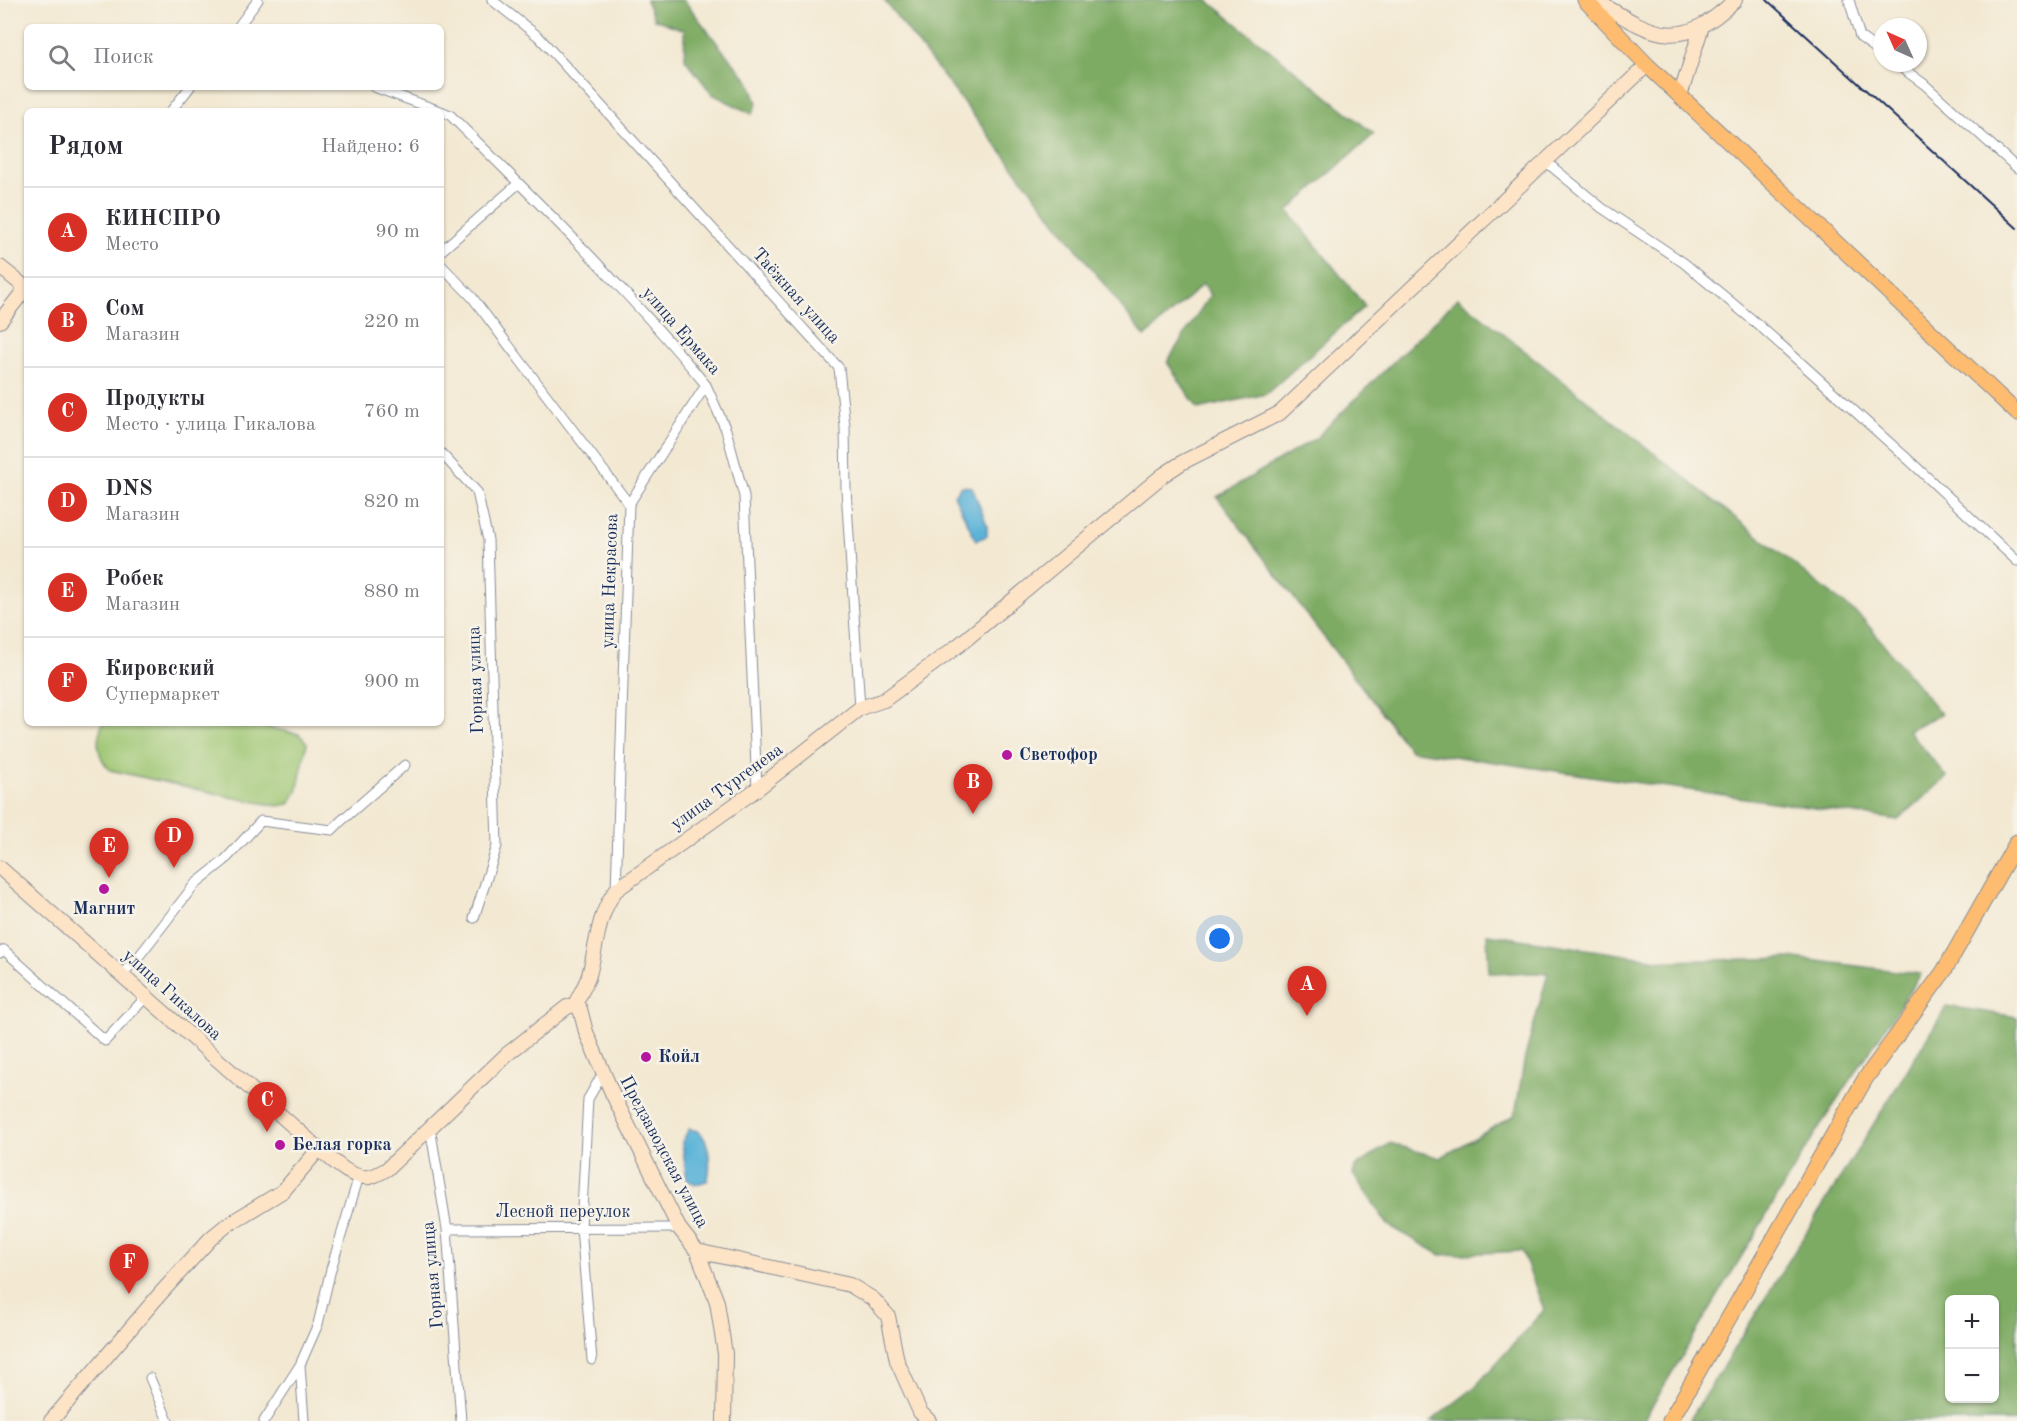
<!DOCTYPE html>
<html lang="ru">
<meta charset="utf-8">
<style>
:root{--surface:#fff;--page:#f7f7f7;--text:#2b2b33;--muted:#7c7c81;--line:#e1e1e2;--accent:#d93025}
body{margin:0;font-family:"Old Standard TT",serif;background:var(--page);color:var(--text)}
.controls{position:absolute;right:18px;bottom:18px;display:grid;overflow:hidden;border-radius:9px;box-shadow:0 2px 4px #0004}
.controls button{width:54px;height:54px;display:grid;place-items:center;padding:0;border:0;border-bottom:2px solid var(--line);background:var(--surface);color:var(--text);font:30px sans-serif}
.compass{position:absolute;left:1873px;top:18px;width:54px;height:54px;border-radius:50%;background:var(--surface);box-shadow:0 2px 4px #0004;rotate:315deg}
.you{position:absolute;left:1220px;top:939px;width:21px;height:21px;margin:-15px;border:4px solid #fff;border-radius:50%;background:#1a73e8;box-shadow:0 0 0 9px #1a73e833}
.badge{display:grid;place-items:center;width:39px;height:39px;border-radius:50%;background:var(--accent);color:#fff;font-size:20px;font-weight:700}
.pin{position:absolute;translate:-50% -50px;filter:drop-shadow(0 2px 3px #0008)}
.pin::after{content:'';position:absolute;top:32px;width:21px;height:18px;background:inherit;clip-path:polygon(0 0,100% 0,50% 100%)}
.list{margin:0;padding:0;list-style:none}
h2{display:flex;justify-content:space-between;align-items:center;height:78px;margin:0;padding:0 24px;font-size:26px}
h2 small{font-size:20px;font-weight:400;color:var(--muted)}
.list li{display:grid;grid-template-columns:39px 1fr auto;gap:18px;align-items:center;box-sizing:border-box;height:90px;padding:0 24px;border-top:2px solid var(--line)}
.list b{display:block;font-size:22px;white-space:nowrap}
.list p{margin:0;font-size:20px;white-space:nowrap;color:var(--muted)}
.list em{font-size:20px;font-style:normal;color:var(--muted)}
.icon{flex:none;width:33px;height:33px;fill:none;stroke:currentColor;stroke-width:2;stroke-linecap:round;stroke-linejoin:round}
.map{position:relative;flex:none;width:2017px;height:1421px;overflow:hidden}
.search{position:absolute;background:var(--surface);box-shadow:0 2px 4px #0004;left:24px;top:24px;width:420px;height:66px;display:flex;align-items:center;gap:15px;box-sizing:border-box;padding:0 21px;border-radius:9px;color:var(--muted);font-size:22px}
.panel{position:absolute;background:var(--surface);box-shadow:0 2px 4px #0004;left:24px;top:108px;width:420px;height:618px;border-radius:9px}
.map>svg:first-child{display:block}
</style>
<div class="map">
<svg width="2017" height="1421" viewBox="0 0 2017 1421">
<rect width="100%" height="100%" fill="#f7f3e8"/>
<filter id="ink" filterUnits="userSpaceOnUse"><feTurbulence type="fractalNoise" baseFrequency=".0167" numOctaves="2"/><feDisplacementMap in="SourceGraphic" scale="12" xChannelSelector="R" yChannelSelector="G"/><feConvolveMatrix kernelMatrix="1 2 1 2 8 2 1 2 1" color-interpolation-filters="sRGB"/></filter>
<filter id="wash" filterUnits="userSpaceOnUse"><feTurbulence type="fractalNoise" baseFrequency=".008" numOctaves="4" result="noise"/><feDisplacementMap in="SourceGraphic" scale="24" xChannelSelector="R" yChannelSelector="G"/><feGaussianBlur stdDeviation="1.35" result="paint"/><feColorMatrix in="noise" values="0 0 0 0 0 0 0 0 0 0 0 0 0 0 0 0 0 1.4 0 .05"/><feComposite in="paint" operator="in"/></filter>
<g filter="url(#wash)">
<rect width="100%" height="100%" fill="#f3e9d3"/>
<path fill="#9ec672" stroke="#5c7a68" stroke-width="1.5" d="M103,723H246L299,734L307,743L297,792L289,804L279,806L235,798L110,770C97,757 95,739 103,723Z"/>
<path fill="#7eab64" stroke="#4c6d61" stroke-width="1.5" fill-rule="evenodd" d="M646,0H684L724,52L749,81L757,103L752,114L712,94L685,59L684,30L654,19Z
M884,0H1207L1374,134L1288,211L1365,306L1266,394L1198,409L1167,362L1210,295L1203,284L1145,337Z
M1458,298L1863,619L1941,714L1908,730L1947,777L1898,820L1410,750L1217,497L1316,438Z
M1487,934L1665,961L1794,958L1921,974L1816,1132L1643,1421H1431L1474,1388L1544,1310L1522,1251L1441,1255L1388,1225L1353,1174L1355,1167L1390,1143L1440,1158L1515,1115L1525,1057L1548,973H1489Z
M1947,1006L2017,1017V1421H1689ZM1950,1300H1994V1398H1950Z"/>
<path fill="#5bb3d8" stroke="#3b719b" stroke-width="1.5" d="M961,486L972,487L987,525V536L976,540L954,495Z
M689,1129C693,1130 697,1130 699,1132C711,1141 711,1170 707,1181L696,1184L687,1180L682,1142Z"/>
</g>
<g filter="url(#ink)">
<g fill="none" stroke-linecap="round" stroke-linejoin="round">
<defs>
<path id="street" d="M492,0L539,37L839,368L845,427L846,489L860,708
M1849,0L1860,37L1882,53
M238,27L258,0
M1895,63L1924,84L2017,168
M374,87L440,111
M171,111L190,87
M441,111L450,115C538,202 627,289 706,385L726,430L744,496L757,789
M1545,161L1602,208L1684,263L1761,327L1911,462L2017,561
M441,251L518,184
M441,265L472,297L629,504L616,890
M441,453L477,492L488,540L497,846L474,918
M629,504L706,385
M0,953L4,950L105,1041L146,997
M122,974L136,960L195,884L224,861L261,821L332,830L341,821L405,765
M430,1127L447,1229L461,1421
M447,1229L679,1228
M592,1360L581,1228L588,1099L603,1073
M300,1365L304,1421
M150,1378L168,1421
M264,1421L300,1365L318,1324L331,1269L359,1176"/>
<path id="secondary" d="M1595,0C1653,35 1679,54 1735,0
M1680,96L1702,26
M0,267L26,288L0,321
M0,868L319,1149C333,1160 350,1179 369,1177C375,1176 382,1172 387,1169L506,1055L567,1007L575,1005
M575,1005C579,995 586,985 589,975C597,946 597,915 616,890L757,789L860,708L884,700L959,645L1163,475L1183,462L1280,413L1647,65
M575,1005L580,1009L586,1032L613,1095L679,1228L697,1251L850,1285L873,1299L888,1316L897,1361L920,1412L929,1421
M697,1251L717,1302L725,1354L724,1421
M51,1421L160,1294L211,1238L227,1225L283,1191L319,1149"/>
<path id="primary" d="M1585,0L1647,65L2017,413
M1670,1421L1865,1079L1944,971L2017,842"/>
</defs>
<use href="#street" stroke="#878c98" stroke-width="11"/>
<use href="#secondary" stroke="#878c98" stroke-width="16"/>
<use href="#primary" stroke="#878c98" stroke-width="17"/>
<use href="#street" stroke="#fff" stroke-width="9"/>
<use href="#secondary" stroke="#fee4c6" stroke-width="14"/>
<use href="#primary" stroke="#fdbc70" stroke-width="15"/>
<path stroke="#1b2f5e" stroke-width="2" d="M1767,0L2017,228"/>
</g>
</g>
<g fill="#b5179e" stroke="#f7f3e8" stroke-width="2">
<circle cx="1007" cy="755" r="6"/>
<circle cx="104" cy="889" r="6"/>
<circle cx="646" cy="1057" r="6"/>
<circle cx="280" cy="1145" r="6"/>
</g>
<g text-anchor="middle" dominant-baseline="central" stroke-width="5" stroke-linejoin="round" paint-order="stroke">
<g font-size="18" fill="#1b2f5e" stroke="#f7f3e8">
<text transform="translate(796 296) rotate(48)">Таёжная улица</text>
<text transform="translate(681 331) rotate(49)">улица Ермака</text>
<text transform="translate(610 581) rotate(-88)">улица Некрасова</text>
<text transform="translate(476 680) rotate(-92)">Горная улица</text>
<text transform="translate(727 787) rotate(-36)">улица Тургенева</text>
<text transform="translate(172 995) rotate(42)">улица Гикалова</text>
<text transform="translate(664 1152) rotate(62)">Предзаводская улица</text>
<text x="563" y="1212">Лесной переулок</text>
<text transform="translate(433 1275) rotate(-95)">Горная улица</text>
</g>
<g font-size="18" font-weight="bold" fill="#1b2f5e" stroke="#f7f3e8" text-anchor="start">
<text x="1019" y="755">Светофор</text>
<text x="104" y="909" text-anchor="middle">Магнит</text>
<text x="658" y="1057">Койл</text>
<text x="292" y="1145">Белая горка</text>
</g>
</g>
</svg>
<div class="controls">
<button>+</button>
<button>−</button>
</div>
<svg class="compass" viewBox="-18 -18 36 36"><path d="M0-13l5 13h-10z" fill="#e53935"/><path d="M0 13l5-13h-10z" fill="#7c7c81"/></svg>
<div class="you"></div>
<div class="pin badge" style="left:1307px;top:1016px">A</div>
<div class="pin badge" style="left:973px;top:814px">B</div>
<div class="pin badge" style="left:267px;top:1132px">C</div>
<div class="pin badge" style="left:174px;top:868px">D</div>
<div class="pin badge" style="left:109px;top:878px">E</div>
<div class="pin badge" style="left:129px;top:1294px">F</div>
<div class="search"><svg class="icon" aria-label="search" viewBox="0 0 24 24"><circle cx="10" cy="10" r="6"/><path d="M15 15l6 6"/></svg>Поиск</div>
<section class="panel">
<h2>Рядом<small>Найдено: 6</small></h2>
<ul class="list">
<li><span class="badge">A</span><div><b>КИНСПРО</b><p>Место</p></div><em>90 m</em></li>
<li><span class="badge">B</span><div><b>Сом</b><p>Магазин</p></div><em>220 m</em></li>
<li><span class="badge">C</span><div><b>Продукты</b><p>Место · улица Гикалова</p></div><em>760 m</em></li>
<li><span class="badge">D</span><div><b>DNS</b><p>Магазин</p></div><em>820 m</em></li>
<li><span class="badge">E</span><div><b>Робек</b><p>Магазин</p></div><em>880 m</em></li>
<li><span class="badge">F</span><div><b>Кировский</b><p>Супермаркет</p></div><em>900 m</em></li>
</ul>
</section>
</div>
